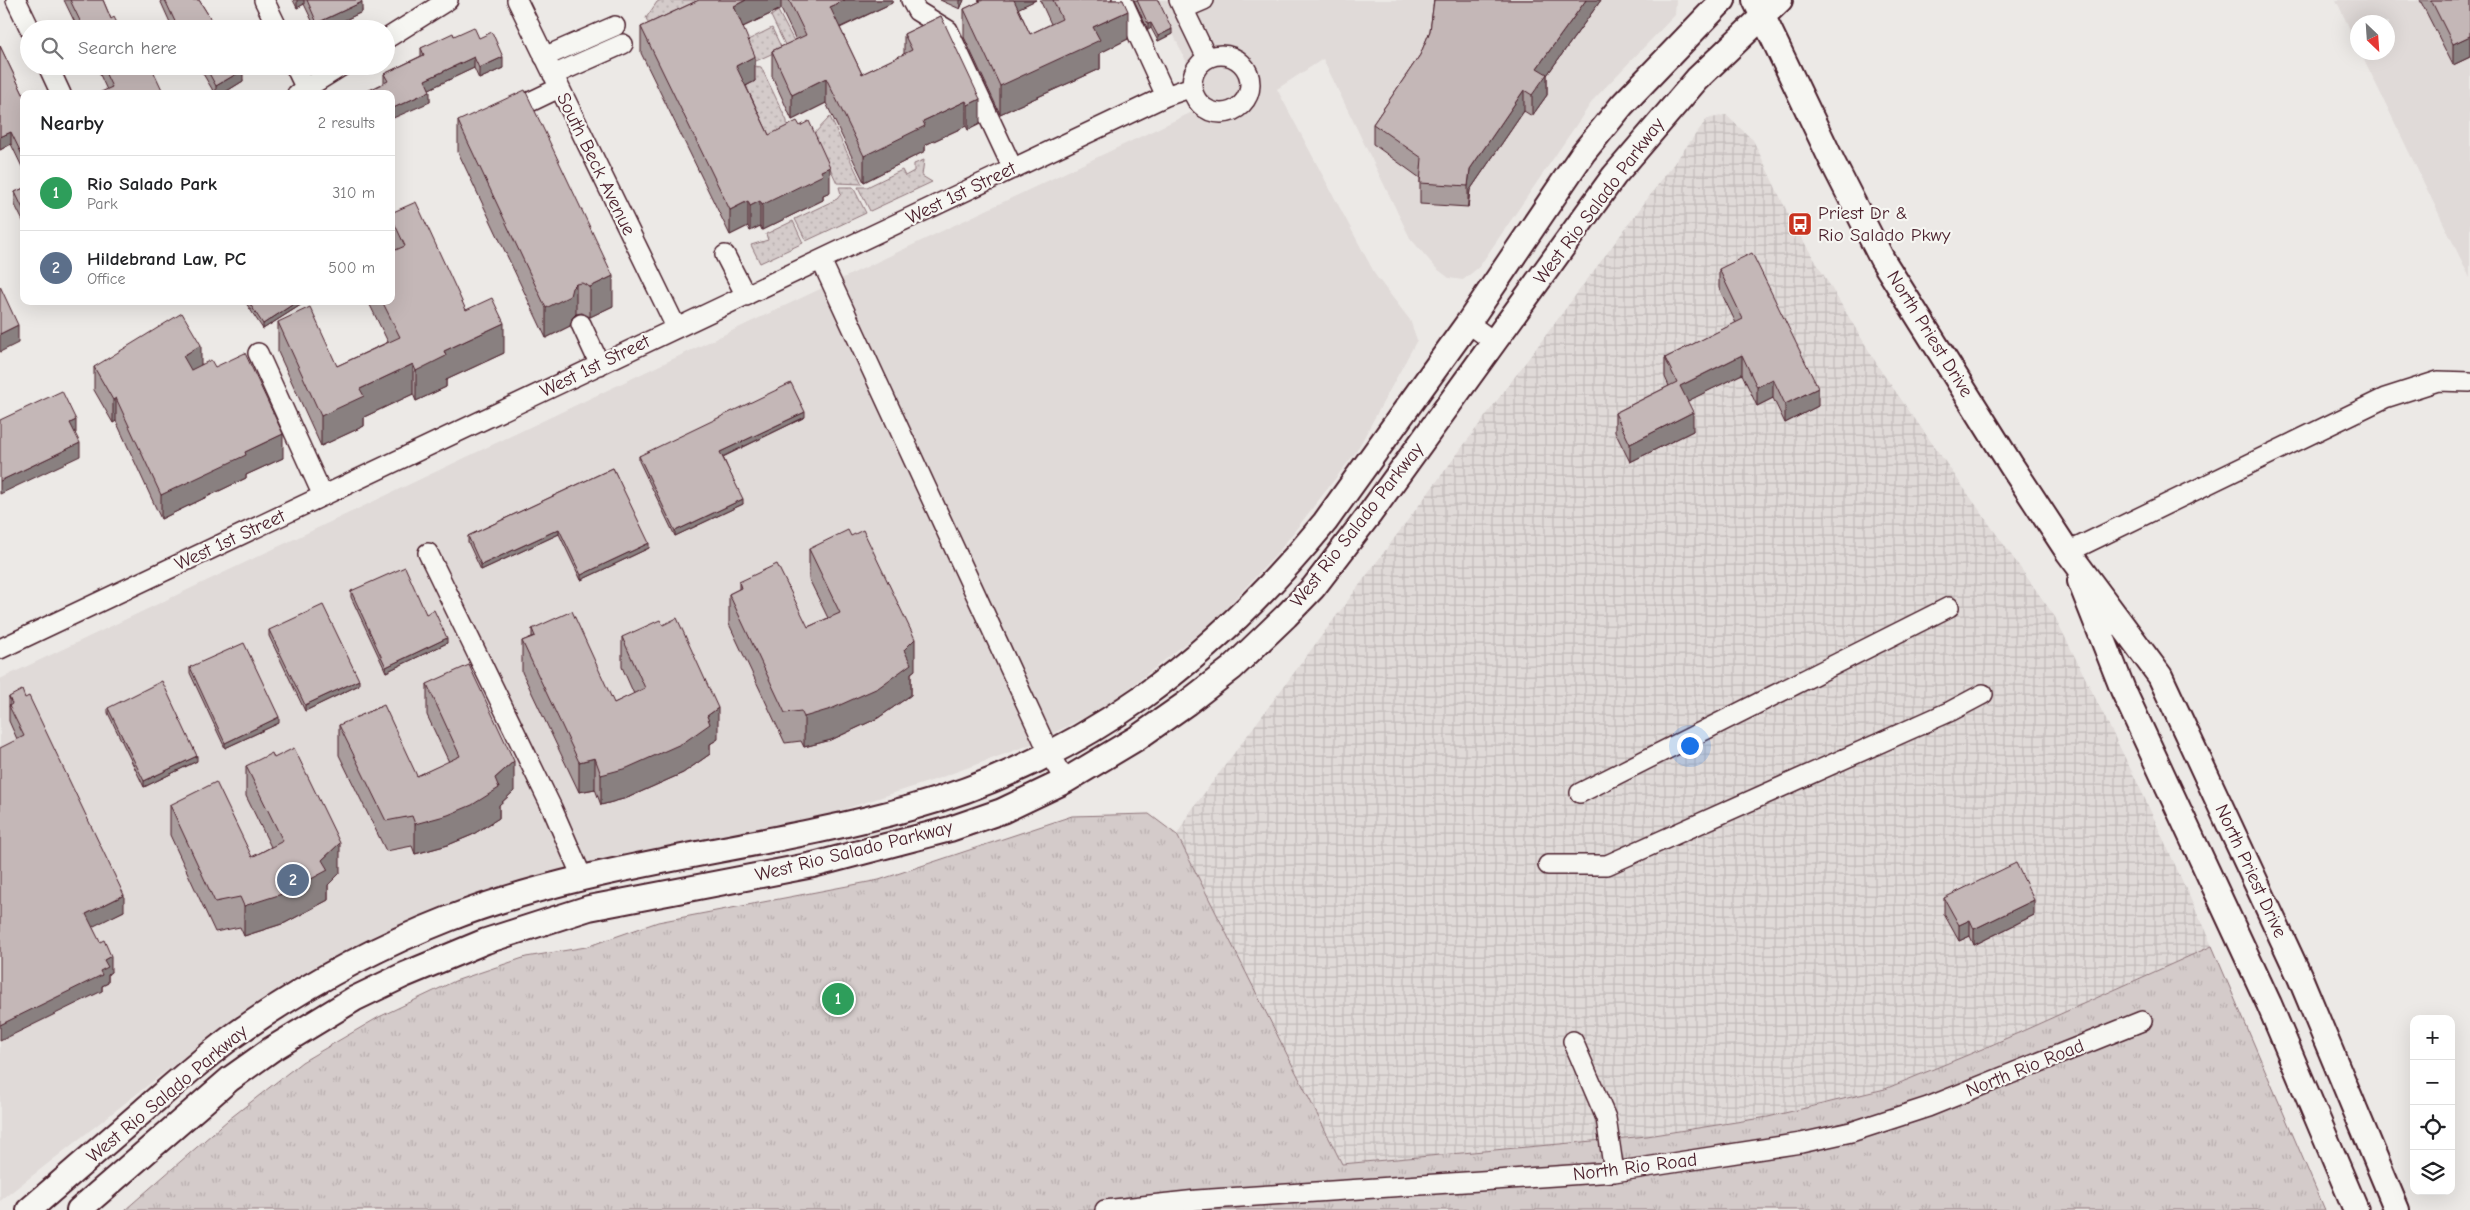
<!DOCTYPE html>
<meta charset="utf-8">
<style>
:root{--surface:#fff;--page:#f2f2f2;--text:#202124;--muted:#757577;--line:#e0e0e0;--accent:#db2777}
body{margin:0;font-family:"Comic Neue",sans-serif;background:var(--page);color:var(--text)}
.controls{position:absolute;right:15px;bottom:15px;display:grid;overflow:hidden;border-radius:10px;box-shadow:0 5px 20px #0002}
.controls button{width:45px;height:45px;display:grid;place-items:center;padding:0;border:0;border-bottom:1px solid var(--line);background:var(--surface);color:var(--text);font:25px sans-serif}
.compass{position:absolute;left:2350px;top:15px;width:45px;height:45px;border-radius:50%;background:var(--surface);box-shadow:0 5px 20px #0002;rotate:155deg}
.you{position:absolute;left:1689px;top:745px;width:18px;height:18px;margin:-12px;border:4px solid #fff;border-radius:50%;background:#1a73e8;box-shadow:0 0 0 8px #1a73e833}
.badge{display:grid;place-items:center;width:32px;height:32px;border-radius:50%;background:var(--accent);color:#fff;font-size:16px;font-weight:700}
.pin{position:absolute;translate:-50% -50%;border:2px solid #fff;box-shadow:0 1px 5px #0006}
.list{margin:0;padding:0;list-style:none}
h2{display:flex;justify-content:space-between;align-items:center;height:65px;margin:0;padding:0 20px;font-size:21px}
h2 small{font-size:16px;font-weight:400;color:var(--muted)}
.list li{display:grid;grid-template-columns:32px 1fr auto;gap:15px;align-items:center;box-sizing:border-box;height:75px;padding:0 20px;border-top:1px solid var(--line)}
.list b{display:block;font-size:19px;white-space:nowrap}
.list p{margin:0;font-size:16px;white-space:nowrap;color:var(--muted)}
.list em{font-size:16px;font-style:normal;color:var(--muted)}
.icon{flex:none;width:28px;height:28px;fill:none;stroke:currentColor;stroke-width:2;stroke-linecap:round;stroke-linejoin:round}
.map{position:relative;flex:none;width:2470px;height:1210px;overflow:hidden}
.search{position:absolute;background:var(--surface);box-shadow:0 5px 20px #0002;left:20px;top:20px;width:375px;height:55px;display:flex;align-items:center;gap:12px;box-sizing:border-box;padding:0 18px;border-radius:28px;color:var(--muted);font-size:19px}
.panel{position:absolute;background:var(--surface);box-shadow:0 5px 20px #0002;left:20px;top:90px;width:375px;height:215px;border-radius:10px}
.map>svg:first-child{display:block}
</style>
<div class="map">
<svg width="2470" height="1210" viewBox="0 0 2470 1210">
<defs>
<pattern id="industrial-grid" width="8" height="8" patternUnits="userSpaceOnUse" patternTransform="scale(1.25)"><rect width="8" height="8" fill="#e0dad8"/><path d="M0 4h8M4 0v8" fill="none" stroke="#c2bbba"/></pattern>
<pattern id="grass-dots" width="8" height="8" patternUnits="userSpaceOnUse" patternTransform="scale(1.25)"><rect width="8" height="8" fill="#d4cbca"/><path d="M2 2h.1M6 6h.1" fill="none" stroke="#b8aeae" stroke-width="1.8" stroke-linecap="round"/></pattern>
<pattern id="park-tufts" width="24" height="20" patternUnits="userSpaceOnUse" patternTransform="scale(1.25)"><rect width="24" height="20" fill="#d4cbca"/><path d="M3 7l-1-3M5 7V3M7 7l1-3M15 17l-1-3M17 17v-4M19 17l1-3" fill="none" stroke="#b8aeae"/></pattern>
</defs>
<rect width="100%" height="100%" fill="#ece9e6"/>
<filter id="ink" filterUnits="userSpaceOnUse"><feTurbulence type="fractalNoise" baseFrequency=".02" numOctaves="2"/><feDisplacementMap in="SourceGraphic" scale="10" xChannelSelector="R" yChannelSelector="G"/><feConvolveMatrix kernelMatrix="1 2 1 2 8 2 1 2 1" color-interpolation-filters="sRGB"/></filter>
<g filter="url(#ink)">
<path fill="#e0dad8" d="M1157,0H1676L1675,15L1594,99L1479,267L1463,280L1449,278L1436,268L1410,238L1323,59L1277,89L1376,276L1410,320L1417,340L1356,452L1276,555L1212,623L1105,707L1032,744L934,780L811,820L607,860L440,907L377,934L279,990L189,1053L0,1201V679L1207,105Z
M2336,0H2470V278L2361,53L2388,52V22H2358L2357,44Z"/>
<path fill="url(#industrial-grid)" d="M1726,115L1753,140L1792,222L1881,371L2055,617L2140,788L2212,946L1987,1047L1885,1089L1768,1117L1647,1136L1342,1164L1177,835L1188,815L1707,119Z"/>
<path fill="url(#grass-dots)" stroke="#8f757a" d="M661,0H695L696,5L657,42L646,18L657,2Z
M778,11L795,43L789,53L771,16Z
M772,28L782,49L756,61L746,41Z
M755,66L761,67L787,121L788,145L745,166L741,80Z
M830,117L862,184L837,183L824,155L811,137Z
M924,160L922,176L932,182L870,211L858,187H867L902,170L905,176L914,171V164Z
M839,187H853L866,213L806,241L795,219L837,199L841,194Z
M793,221L803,243L760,263L751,245L768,240L766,234Z"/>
<path fill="url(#park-tufts)" stroke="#8f757a" d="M1149,814L1177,835L1342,1164L1647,1136L1768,1117L1885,1089L1987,1047L2212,946L2325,1210H125L228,1120L302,1062L379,1017L455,981L526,957L586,947L658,922L879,880L1072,816Z"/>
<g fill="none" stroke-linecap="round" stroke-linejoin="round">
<defs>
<path id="minor" d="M16,0L30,29
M264,0L278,29
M517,0L676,327
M911,0L917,11L948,30L1013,169
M1122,0L1166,96
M1179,0L1207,58
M1183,9L1204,0
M386,39L448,0
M1192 84a29 29 0 1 1 58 0a29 29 0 1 1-58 0Z
M544,57L615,26
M48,66L61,94
M295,66L306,89
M553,75L623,44
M297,94L342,66
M509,112L559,88
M725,255L746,296
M821,260L1050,755L1065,781
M1468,323L1493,341
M581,324L600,365
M258,353L323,496
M2068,552L2385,398L2438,381L2470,382
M428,553L552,808L582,877
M0,649L1166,96L1192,87
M1580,793L1949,607
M1548,865H1607L1951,711L1983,694
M1573,1041L1606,1118L1614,1172
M1105,1210L1197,1200L1614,1172L1801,1143L1851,1132L1928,1107L2142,1021"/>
<path id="major" d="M1755,0L1833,163L1882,259L2011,465L2068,552L2160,676L2299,975L2397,1210
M2080,581L2123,690L2269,1004L2356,1210
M29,1210C67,1177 105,1144 143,1111C173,1085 204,1057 236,1034C301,988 374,948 448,919C597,861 757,851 910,808C1083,760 1213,659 1325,522L1468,323L1583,153L1622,105L1723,0
M79,1210L230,1079L272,1049L354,999L404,975L486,941L589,908L813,865L950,829L1002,811L1065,781L1137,738L1187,703L1232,668L1286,616L1313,588L1369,515L1614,176L1697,79L1780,0"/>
</defs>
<use href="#minor" stroke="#4a1f2b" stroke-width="22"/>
<use href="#major" stroke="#4a1f2b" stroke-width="28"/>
<use href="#minor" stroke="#f6f6f2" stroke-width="19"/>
<use href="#major" stroke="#f6f6f2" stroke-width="24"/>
</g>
<path fill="#a99d9d" stroke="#4a1f2b" d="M64,0H103L111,19L120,29H78Z
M160,0H199L217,29H173Z
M293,0H361L362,12L326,29H316L304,4L297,8Z
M699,0H892V3L840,28L862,74L904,54V34L941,16L980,124L968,130L966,126L925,145V151L864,182L826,103L792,120L783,100L772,76V51L796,40L781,9L743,27L755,81L746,86L769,135L830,192L823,195V200L762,230L760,226L750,231L748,226L730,235L641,53V27Z
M940,0H964L960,9Z
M978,0H1036L1018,8L1030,34L1051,24L1040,0H1123L1128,39L1100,53V69L1000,114L964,37V9L981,1Z
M1134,0H1158L1172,34L1158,41L1151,28L1148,30Z
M1434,0H1601L1547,75V95L1532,116L1524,111L1470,190L1468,207L1420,204V178L1373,144V124L1420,55L1430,31Z
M2420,0H2470V57L2453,65Z
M454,36L479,38L503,68L479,79L474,68L429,89L430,102L384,83V74L421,56V48Z
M0,46L24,96V171L11,144L0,150Z
M96,66H151L107,90Z
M191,66H240L243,81L222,94H215L199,67L194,70Z
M458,121L613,306L590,317L582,313L576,314L572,318L570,326L546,338L458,152Z
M24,188V223L15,205V192Z
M391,213L466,310L504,353L446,380V387L416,401L413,394L364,417V426L321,446L278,352V322L337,366L388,342L368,301H391L394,251L391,246Z
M1719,269L1818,406L1785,423L1773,398L1757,406L1742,374L1687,401L1693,431L1630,462L1615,432V413L1669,386L1665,377V358L1736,323L1719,288Z
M246,301H307L263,329L246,303Z
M201,364L215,367L283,458L246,475V478L161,519L116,421L113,423L94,390V367Z
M805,417L723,457L743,504L675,536L639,461V456Z
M613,468L649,548L581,580L559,534L481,570L468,542V536Z
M809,549L915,670L911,673V695L878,718L831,740L804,747L801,741L785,743L729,624V594L739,589V582L808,627L828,618L809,579Z
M351,591L426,614L447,643L386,672L351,597Z
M532,629L614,703L634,694L622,667V637L718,739L710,744V754L683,773L627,798L601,805L595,789L579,792L522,672V641L532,637Z
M269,630L359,685L305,711L269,636Z
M190,667L279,723L225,748L190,673Z
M427,684L514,791L499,805V818L472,835L448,845L415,854L412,846L386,851L339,755V725L417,776L449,762L427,715Z
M9,697L124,911L92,926L111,972L108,974V983L102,986V991L17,739L9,721Z
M108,708L197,761L144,787L108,713Z
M274,758L340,873L328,885V900L285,923L244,936L240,927L215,932L170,835V805L252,857L271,847L246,796V766Z
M1944,898L2034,915L1974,945L1970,936L1959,941L1944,914Z"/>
<path fill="#898080" stroke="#4a1f2b" d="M297,0H304V4L297,8Z
M746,0H781V9L734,31V6Z
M845,0H892V3L830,32V7Z
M960,0H964L960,9Z
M1009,0H1036L1009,13Z
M1586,0H1601L1547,75V95L1532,116V95L1537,68Z
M362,2V12L326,29H317V23Z
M1128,11V39L1100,53V69L1000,114V86L1093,27Z
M1151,23V28L1148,30V24Z
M1172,29V34L1158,41V36Z
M2470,36V57L2453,65V44Z
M755,56V81L736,91V66Z
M474,57V68L425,91V80Z
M503,57V68L479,79V68Z
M194,66H199V67L194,70Z
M243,70V81L222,94H216V86Z
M826,78V103L792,120V95Z
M1524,90V111L1470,190L1468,207V186L1470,169Z
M430,91V102L391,119V109Z
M980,99V124L968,130V105Z
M966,101V126L925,145V151L864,182V156L923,121Z
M11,132V144L0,150V137Z
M830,167V192L823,195V200L762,230V205L821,171Z
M748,201V226L730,235V210Z
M760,201V226L750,231V206Z
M613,276V306L590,317V287Z
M576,284V314L572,318L570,326L546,338V308Z
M298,301H307L263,329V324Z
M504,323V353L446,380V387L416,401V371L444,351Z
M18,325V343L0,352V334Z
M201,345V368L183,380V356Z
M1742,355V374L1680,405V386Z
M413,364V394L364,417V426L321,446V416L360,389Z
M1773,379V398L1757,406V387Z
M1818,388V406L1785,423V404Z
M116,398V421L113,423V400Z
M805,412V417L720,458V452Z
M1693,412V431L1630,462V444Z
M76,420V433L70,436V423Z
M283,434V458L246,475V478L161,519V495L245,452Z
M80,443V456L0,494V481Z
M743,499V504L675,536V531Z
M559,529V534L481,570V565Z
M649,543V548L581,580V575Z
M447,638V643L386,672V667Z
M915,639V670L911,673V695L878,718L831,740L804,747V717L904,650Z
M359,680V685L305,711V705Z
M718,708V739L710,744V754L683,773L627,798L601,805V775L707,716Z
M279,717V723L225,748V743Z
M197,756V761L144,787V781Z
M595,758V789L579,792V762Z
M514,761V791L499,805V818L472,835L448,845L415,854V824L495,778Z
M340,843V873L328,885V900L285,923L244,936V906L322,860Z
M124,895V911L86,930V914Z
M2034,900V915L1974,945V929Z
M1970,920V936L1959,941V925Z
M111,956V972L108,974V983L102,986V991L0,1041V1025L100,971L104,960Z"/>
<path fill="#c4b7b7" stroke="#4a1f2b" d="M70,0H103L111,19L114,17L120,29H84Z
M165,0H199L217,29H176L178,28Z
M307,0H361L362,2L317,23Z
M699,0H746L734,6L755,56L736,66L769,135L797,121L800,126L809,121L830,167L821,171L823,175L762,205L760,201L750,206L748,201L730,210L641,27Z
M789,0H845L830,7L862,74L912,50L904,34L941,16L980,99L968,105L966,101L923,121L925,126L864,156L826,78L792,95L783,75L772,51L806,35Z
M983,0H1014L1030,34L1062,19L1053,0H1123L1128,11L1093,27L1100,40L1000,86L964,9Z
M1137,0H1158L1172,29L1158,36L1151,23L1148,24Z
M1434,0H1586L1537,68L1547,74L1532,95L1524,90L1470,169L1468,186L1420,183L1422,158L1373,124L1420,55L1430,31Z
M2431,0H2470V36L2453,44Z
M474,27L479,38L492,32L503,57L479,68L474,57L425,80L430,91L391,109V94H361L388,81L384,74L424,55L421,48L453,33L454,36Z
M0,46L24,96V159L11,132L0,137Z
M102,66H151L164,94H100L99,93L112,87Z
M205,66H240L243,70L216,86Z
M525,90L613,276L590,287L582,283L576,284L572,288L570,296L546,308L458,121Z
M24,188V211L15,192Z
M416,202L466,310L492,298L504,323L444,351L446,356L416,371L413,364L360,389L364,396L321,416L278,322L310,307L337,366L400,337L382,301H391V252L405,246L391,216V213Z
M1752,253L1818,388L1785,404L1773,379L1757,387L1742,355L1680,386L1693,412L1630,444L1615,413L1677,382L1665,358L1743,319L1719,269Z
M0,286L18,325L0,334Z
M248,301H298L263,324Z
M182,313L201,345L183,356L191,370L211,360L215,367L245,353L283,434L245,452L246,455L161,495L116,398L113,400L94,367Z
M791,383L805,412L720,452L743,499L675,531L639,456Z
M62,391L76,420L70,423L80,443L0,481V420Z
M613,468L649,543L581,575L559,529L481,565L468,536Z
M848,530L851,536L863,530L915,639L904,650L911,664L878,688L831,709L804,717L801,711L785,713L729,594L741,588L739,582L777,564L808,627L840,613L809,549Z
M405,567L426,614L434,610L447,638L386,667L351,591Z
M323,605L359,680L305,705L269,630Z
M572,611L614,703L645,688L622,637L660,620L663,625L677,618L718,708L707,716L710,724L683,743L627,768L601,775L595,758L579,762L522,641L535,636L532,629Z
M244,643L279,717L225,743L190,667Z
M469,665L514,761L495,778L499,788L472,805L448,815L415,824L412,816L386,821L339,725L384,705L417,776L460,756L427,684Z
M162,681L197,756L144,781L108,708Z
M22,690L25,698L29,696L124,895L86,914L100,942L104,940L111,956L104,960L108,967L100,971L102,975L0,1025V748L24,736L9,706L12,704L9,697Z
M294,748L340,843L322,860L328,870L285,893L244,906L240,897L215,902L170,805L216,782L252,857L283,841L246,766L272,753L274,758Z
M2016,863L2034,900L1974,929L1970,920L1959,925L1944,898Z"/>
</g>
<defs>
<symbol id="bus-square" viewBox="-11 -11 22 22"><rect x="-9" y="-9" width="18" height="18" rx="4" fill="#c8321e" stroke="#f6f6f2"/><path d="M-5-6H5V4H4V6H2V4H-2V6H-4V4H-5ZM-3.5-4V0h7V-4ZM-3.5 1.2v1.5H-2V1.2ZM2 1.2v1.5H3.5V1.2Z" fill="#fff"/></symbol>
</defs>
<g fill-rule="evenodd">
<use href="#bus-square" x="1786" y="210" width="28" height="28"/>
</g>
<g text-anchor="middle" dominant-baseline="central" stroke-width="4.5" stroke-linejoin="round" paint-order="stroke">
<g font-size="19" fill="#4a1f2b" stroke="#f6f6f2">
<text transform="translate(596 164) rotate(64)">South Beck Avenue</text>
<text transform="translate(961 193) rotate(-26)">West 1st Street</text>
<text transform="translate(1599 201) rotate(-53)">West Rio Salado Parkway</text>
<text transform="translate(1930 334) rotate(58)">North Priest Drive</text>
<text transform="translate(595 366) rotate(-26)">West 1st Street</text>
<text transform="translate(1357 525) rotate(-52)">West Rio Salado Parkway</text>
<text transform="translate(230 540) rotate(-25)">West 1st Street</text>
<text transform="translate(854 851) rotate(-14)">West Rio Salado Parkway</text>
<text transform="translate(2251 871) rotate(65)">North Priest Drive</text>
<text transform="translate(2025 1068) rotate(-22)">North Rio Road</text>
<text transform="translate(167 1094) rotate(-40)">West Rio Salado Parkway</text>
<text transform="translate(1635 1167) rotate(-7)">North Rio Road</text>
</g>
<g font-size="19" fill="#4a1f2b" stroke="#f6f6f2" text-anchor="start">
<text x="1818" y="213">Priest Dr &amp;<tspan x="1818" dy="22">Rio Salado Pkwy</tspan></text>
</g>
</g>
</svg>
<div class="controls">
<button>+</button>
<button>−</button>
<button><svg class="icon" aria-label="locate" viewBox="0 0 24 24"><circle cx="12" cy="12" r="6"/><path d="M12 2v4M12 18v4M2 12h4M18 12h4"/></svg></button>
<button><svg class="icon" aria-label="layers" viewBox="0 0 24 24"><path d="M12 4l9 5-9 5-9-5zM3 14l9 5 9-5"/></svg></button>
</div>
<svg class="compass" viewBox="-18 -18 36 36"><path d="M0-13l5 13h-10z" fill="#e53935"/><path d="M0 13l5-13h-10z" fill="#757577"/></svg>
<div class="you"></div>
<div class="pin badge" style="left:838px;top:999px;background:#2e9e5b">1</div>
<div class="pin badge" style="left:293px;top:880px;background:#5c6f8a">2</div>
<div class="search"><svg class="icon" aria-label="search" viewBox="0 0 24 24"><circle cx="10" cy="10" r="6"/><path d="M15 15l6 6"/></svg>Search here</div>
<section class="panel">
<h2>Nearby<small>2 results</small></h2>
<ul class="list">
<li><span class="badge" style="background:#2e9e5b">1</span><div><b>Rio Salado Park</b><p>Park</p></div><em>310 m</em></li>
<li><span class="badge" style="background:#5c6f8a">2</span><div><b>Hildebrand Law, PC</b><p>Office</p></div><em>500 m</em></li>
</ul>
</section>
</div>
